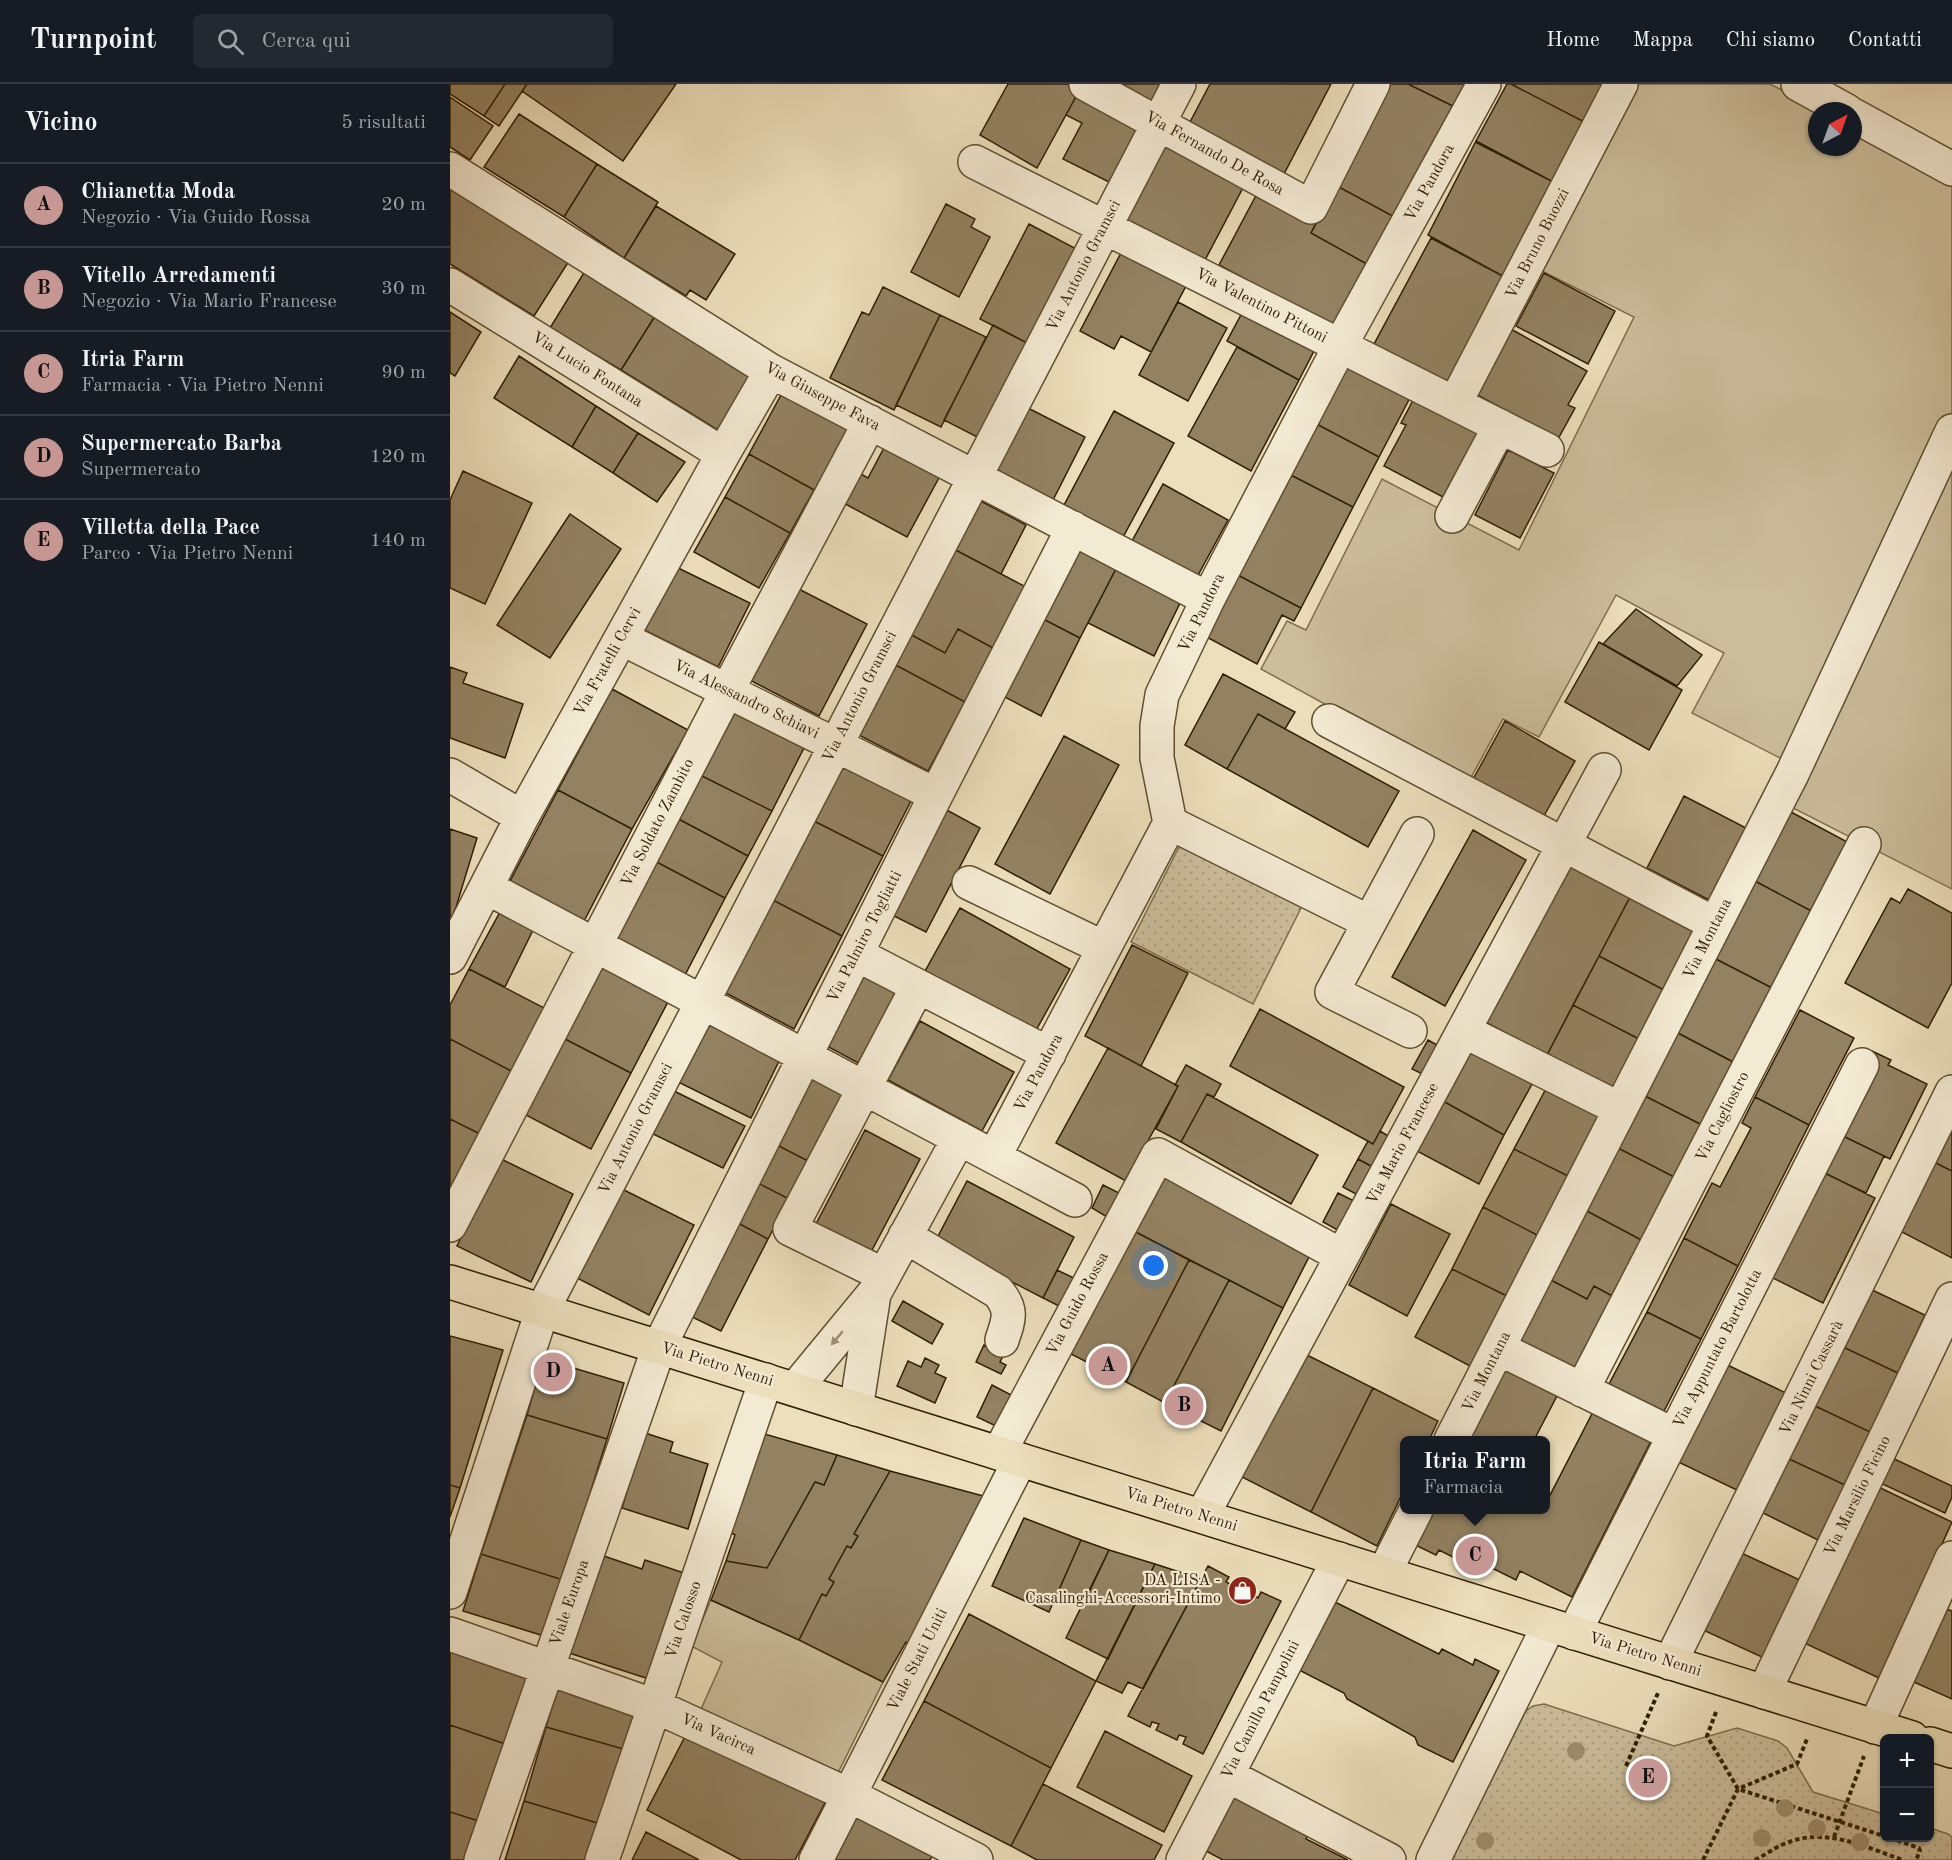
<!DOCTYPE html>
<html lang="it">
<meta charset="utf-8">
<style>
:root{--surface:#171b24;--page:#242831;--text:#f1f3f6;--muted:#9ea1a6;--line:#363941;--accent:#c59692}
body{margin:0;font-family:"Old Standard TT",serif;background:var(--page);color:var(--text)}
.controls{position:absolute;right:18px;bottom:18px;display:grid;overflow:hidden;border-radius:9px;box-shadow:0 2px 4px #0004}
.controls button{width:54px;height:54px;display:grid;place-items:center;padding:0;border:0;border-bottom:2px solid var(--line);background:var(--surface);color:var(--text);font:30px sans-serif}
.compass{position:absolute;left:1358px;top:18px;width:54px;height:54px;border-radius:50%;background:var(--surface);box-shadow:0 2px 4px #0004;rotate:41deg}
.you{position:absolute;left:704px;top:1182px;width:21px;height:21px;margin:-15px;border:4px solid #fff;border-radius:50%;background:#1a73e8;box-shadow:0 0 0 9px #1a73e833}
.badge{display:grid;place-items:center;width:39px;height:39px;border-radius:50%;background:var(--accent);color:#111;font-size:20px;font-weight:700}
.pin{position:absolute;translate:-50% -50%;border:3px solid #fff;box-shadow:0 2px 6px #0006}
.popup{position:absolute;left:950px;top:1352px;width:150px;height:78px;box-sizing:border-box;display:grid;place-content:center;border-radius:9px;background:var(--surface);filter:drop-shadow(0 2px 4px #0005);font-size:20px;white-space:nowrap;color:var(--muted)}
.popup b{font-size:22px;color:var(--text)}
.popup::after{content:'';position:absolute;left:50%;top:100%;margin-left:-12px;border:12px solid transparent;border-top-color:var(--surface)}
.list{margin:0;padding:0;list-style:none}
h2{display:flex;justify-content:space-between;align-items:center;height:78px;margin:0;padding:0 24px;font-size:26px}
h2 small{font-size:20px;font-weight:400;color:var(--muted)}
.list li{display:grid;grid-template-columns:39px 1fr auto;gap:18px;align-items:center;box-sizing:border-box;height:84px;padding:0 24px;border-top:2px solid var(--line)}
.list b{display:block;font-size:22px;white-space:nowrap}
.list p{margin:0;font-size:20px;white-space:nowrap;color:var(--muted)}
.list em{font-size:20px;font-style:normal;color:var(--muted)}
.icon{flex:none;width:33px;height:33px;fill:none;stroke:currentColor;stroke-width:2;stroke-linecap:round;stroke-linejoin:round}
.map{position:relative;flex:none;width:1502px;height:1776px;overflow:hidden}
header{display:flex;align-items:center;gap:36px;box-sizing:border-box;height:84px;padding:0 30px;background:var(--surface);border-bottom:2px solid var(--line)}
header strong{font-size:28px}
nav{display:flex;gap:33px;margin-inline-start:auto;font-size:21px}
.search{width:420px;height:54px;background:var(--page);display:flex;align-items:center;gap:15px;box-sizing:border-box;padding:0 21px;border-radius:9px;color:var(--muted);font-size:22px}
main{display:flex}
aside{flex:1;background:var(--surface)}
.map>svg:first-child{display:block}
</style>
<header>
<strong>Turnpoint</strong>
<div class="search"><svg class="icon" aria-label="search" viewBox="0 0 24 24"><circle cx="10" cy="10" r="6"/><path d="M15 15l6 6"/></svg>Cerca qui</div>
<nav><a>Home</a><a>Mappa</a><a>Chi siamo</a><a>Contatti</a></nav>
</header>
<main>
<aside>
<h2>Vicino<small>5 risultati</small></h2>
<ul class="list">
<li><span class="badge">A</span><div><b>Chianetta Moda</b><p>Negozio · Via Guido Rossa</p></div><em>20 m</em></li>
<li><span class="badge">B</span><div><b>Vitello Arredamenti</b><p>Negozio · Via Mario Francese</p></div><em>30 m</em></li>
<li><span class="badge">C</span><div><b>Itria Farm</b><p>Farmacia · Via Pietro Nenni</p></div><em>90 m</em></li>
<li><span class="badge">D</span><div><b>Supermercato Barba</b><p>Supermercato</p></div><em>120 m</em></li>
<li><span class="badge">E</span><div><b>Villetta della Pace</b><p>Parco · Via Pietro Nenni</p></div><em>140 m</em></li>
</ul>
</aside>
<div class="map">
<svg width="1502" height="1776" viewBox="0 0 1502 1776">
<defs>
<pattern id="park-dots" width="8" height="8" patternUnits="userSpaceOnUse" patternTransform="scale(1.5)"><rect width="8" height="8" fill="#ccbe9c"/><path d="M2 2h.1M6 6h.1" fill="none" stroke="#b0a385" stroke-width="1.8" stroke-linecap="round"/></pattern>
</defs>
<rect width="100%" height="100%" fill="#ecdfbb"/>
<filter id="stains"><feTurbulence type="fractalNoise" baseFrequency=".00333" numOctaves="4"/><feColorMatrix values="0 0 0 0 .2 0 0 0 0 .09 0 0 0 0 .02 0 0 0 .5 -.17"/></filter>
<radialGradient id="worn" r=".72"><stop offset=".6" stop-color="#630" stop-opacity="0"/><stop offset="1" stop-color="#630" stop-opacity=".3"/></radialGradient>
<path fill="#ccbe9c" stroke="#7f6e4f" stroke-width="1.5" d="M1183,0H1320L1372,27H1367V63H1403V43L1502,96V347L1332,675L1242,629L1274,569L1166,511L1089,653L1053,635L1018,699L811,585L837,537L856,546L932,395L1069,466L1184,233L1088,185Z
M1502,382V805L1343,724Z
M261,1516L349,1556L433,1598L384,1697L248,1632L272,1578L241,1562Z"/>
<path fill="url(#park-dots)" stroke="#7f6e4f" stroke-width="1.5" d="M731,759L853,820L803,920L681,858Z
M1094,1620L1224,1662L1287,1644L1328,1657L1337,1664L1363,1708L1434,1730V1754H1480V1744L1498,1750L1502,1753V1776H1000L1073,1629L1083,1622Z"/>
<path fill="#938262" stroke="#321d02" stroke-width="1.5" d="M0,0H55L34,32L0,10Z
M55,0H77L49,42L34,32Z
M77,0H226L173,77L72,7Z
M558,0H617L629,7L587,84L530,51Z
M661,0H725L711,26Z
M760,0H881L834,90L739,40Z
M939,0H958L1009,25L950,136L887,102Z
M958,0H1022L1009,25Z
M1057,0H1061L1140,41L1111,102L1027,59L1026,57Z
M1061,0H1161L1140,41Z
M629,7L701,45L671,104L613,75L632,39L616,31Z
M0,13L43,42L20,76L0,63Z
M69,30L147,80L114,133L34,83Z
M718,56L796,98L754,178L675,136Z
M1026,57L1111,102L1060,196L978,151Z
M147,80L208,118L174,174L114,133Z
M887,102L950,136L924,184L861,149Z
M0,103L119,177L84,232L0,180Z
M809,106L867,137L861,149L924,184L890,246L769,181Z
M496,120L525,135L521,143L540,153L509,213L461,188Z
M206,122L285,170L256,216L240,206L236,212L174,174Z
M579,140L632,168L583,262L530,235Z
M981,154L1060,196L1005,303L923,262Z
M672,167L736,202L701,268L671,252L664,265L630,247Z
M135,187L205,232L171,286L100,244Z
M1094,189L1165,227L1138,280L1066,242Z
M433,203L490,231L444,326L380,294L412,228L419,231Z
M728,218L777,244L738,317L689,291Z
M793,227L865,265L849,296L777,257Z
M0,228L31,248L5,292L0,289Z
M490,231L536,253L491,343L446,321Z
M205,232L311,297L279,353L171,286Z
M543,241L583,262L535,357L494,336Z
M1057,243L1137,287L1118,321L1125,324L1108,355L1022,308Z
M787,263L849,296L801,387L738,352Z
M894,269L964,306L929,373L859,336Z
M69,272L146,322L122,363L44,314Z
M968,307L1032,340L993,413L934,382L956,341L951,339Z
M331,311L410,349L375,412L299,370Z
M572,321L635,353L601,420L537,388Z
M146,322L188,349L163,389L122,363Z
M664,327L724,359L672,455L613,423Z
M859,336L929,373L903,423L833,387Z
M188,349L235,378L207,418L163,389Z
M436,360L491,390L457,453L386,415L402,385L418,394Z
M1058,366L1104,389L1070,454L1025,431Z
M299,370L364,406L340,449L275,413Z
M13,387L82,419L35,520L0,504V416Z
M833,387L903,423L851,524L780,487Z
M713,400L778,436L747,493L682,457Z
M275,413L340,449L309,504L244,468Z
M525,414L576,441L551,490L500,463Z
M120,430L171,465L100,574L47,541Z
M631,460L669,479L630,554L593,535Z
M500,463L576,503L543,564L508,545L495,569L456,548Z
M669,479L733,513L704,572L638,539Z
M222,481L300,519L268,583L190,544Z
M780,487L851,524L844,537L832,531L807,580L749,549Z
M341,501L417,540L369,632L294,593Z
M1186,525L1252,571L1227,602L1153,560Z
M593,535L630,554L591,632L553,612Z
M508,545L543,564L515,618L440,578L456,548L495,569Z
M1149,558L1232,606L1199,666L1115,618Z
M440,578L515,618L478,687L403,648Z
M0,583L17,589L13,599L73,620L55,674L0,654Z
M773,590L845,628L835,645L808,630L777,685L735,661Z
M162,605L238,646L182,745L108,706Z
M282,620L358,656L322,727L246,689Z
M808,630L949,707L918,763L777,685Z
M1055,637L1125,677L1091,737L1021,699Z
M614,652L669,681L600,810L545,780Z
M392,671L465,709L433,772L360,735Z
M246,689L322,727L298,772L223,732Z
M108,706L182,745L133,839L59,799Z
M1234,712L1300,746L1263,818L1197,784Z
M493,724L530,744L476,848L438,829Z
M1341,728L1401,760L1365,829L1305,797Z
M223,732L298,772L275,814L201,775Z
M360,735L433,772L392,852L319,814Z
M0,745L27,754L0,843Z
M1023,746L1076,776L995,922L942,893Z
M201,775L275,814L235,891L160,851Z
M1116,779L1180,813L1097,971L1033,937Z
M1305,797L1365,829L1326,906L1264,874Z
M1458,805L1502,829V899L1478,944L1395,899L1441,814L1450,819Z
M1180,813L1247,848L1216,907L1149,872Z
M319,814L392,852L344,945L272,907Z
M510,824L620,885L584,950L474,889Z
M50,828L83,846L55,903L19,885Z
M682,861L738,889L691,982L635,952Z
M1149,872L1216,907L1191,956L1123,921Z
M1264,874L1326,906L1287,980L1226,948Z
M154,876L221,912L181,989L113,954Z
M19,885L98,926L65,989L0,955V921Z
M411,888L450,909L412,981L373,960Z
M1123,921L1191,956L1164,1007L1097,971Z
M810,925L954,1003L923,1060L780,982Z
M1350,926L1404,954L1359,1041L1305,1013Z
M257,935L332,971L301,1034L226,997Z
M470,937L564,988L532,1047L438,996Z
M1226,948L1287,980L1254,1042L1193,1011Z
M113,954L181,989L141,1065L74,1030Z
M0,955L65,989L32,1051L0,1035Z
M978,956L996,966L981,994L962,985Z
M658,964L728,1002L676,1097L606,1059Z
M1020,967L1082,1000L1054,1051L993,1017Z
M1422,967L1441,976L1438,981L1477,1000L1440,1075L1383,1047Z
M736,981L771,1000L764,1013L757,1010L731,1058L706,1045L728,1002L725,1001Z
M363,992L394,1007L358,1077L327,1061Z
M1098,1001L1153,1030L1120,1093L1064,1065Z
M222,1006L295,1042L273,1084L201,1049Z
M757,1010L868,1071L841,1120L731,1058Z
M1193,1011L1254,1042L1228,1095L1166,1063Z
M1305,1013L1359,1041L1288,1182L1234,1154L1262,1099L1270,1103L1301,1044L1292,1039Z
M993,1017L1054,1051L1029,1100L967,1067Z
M0,1035L32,1051L0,1113Z
M1502,1041V1087L1484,1078Z
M415,1046L470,1075L421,1168L366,1140Z
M930,1047L948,1058L932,1088L908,1075L918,1057L923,1060Z
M1391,1051L1434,1072L1416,1109L1372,1088Z
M327,1061L358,1077L339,1115L308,1099Z
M1166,1063L1228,1095L1195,1158L1135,1126Z
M1064,1065L1120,1093L1089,1152L1033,1123Z
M49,1074L123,1110L81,1198L7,1162Z
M908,1075L932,1088L917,1116L893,1103Z
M1484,1078L1502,1087V1174L1450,1147Z
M1365,1084L1425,1114L1373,1219L1313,1189Z
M712,1089L862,1167L833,1224L682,1146Z
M517,1097L624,1153L593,1214L485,1158Z
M308,1099L339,1115L318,1155L288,1139Z
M653,1101L669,1109L657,1133L642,1124Z
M172,1105L244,1141L199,1231L127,1194Z
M888,1109L908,1119L893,1149L873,1138Z
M941,1120L1000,1150L957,1232L899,1201Z
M1033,1123L1089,1152L1057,1212L1002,1185Z
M1135,1126L1195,1158L1166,1214L1144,1202L1137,1215L1099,1195Z
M288,1139L318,1155L271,1247L240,1232Z
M682,1146L739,1176L676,1298L619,1269Z
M1234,1154L1288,1182L1251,1255L1197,1228Z
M739,1176L779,1196L715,1319L676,1298Z
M1002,1185L1057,1212L1020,1282L965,1253Z
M607,1186L624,1194L609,1222L593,1214Z
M1099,1195L1137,1215L1144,1202L1166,1214L1127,1291L1066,1260Z
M779,1196L833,1224L771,1347L715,1319Z
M1418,1204L1475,1231L1448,1289L1391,1262Z
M453,1217L493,1240L482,1260L442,1237Z
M1197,1228L1251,1255L1212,1331L1158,1302Z
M0,1252L53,1266L10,1404L0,1401Z
M534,1261L554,1270L550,1278L556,1281L551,1290L526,1278Z
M1391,1262L1448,1289L1420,1348L1363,1321Z
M855,1270L923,1304L861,1428L792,1393Z
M475,1274L489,1281L485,1289L496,1294L485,1319L447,1302L458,1277L471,1283Z
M93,1275L174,1299L157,1355L77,1331Z
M1269,1277L1338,1310L1291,1408L1222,1375Z
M1054,1280L1109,1308L1084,1356H1015Z
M542,1301L565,1313L550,1344L527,1333Z
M923,1304L988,1337L979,1356H954V1406L927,1462L861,1428Z
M1363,1321L1420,1348L1395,1401L1337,1374Z
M1145,1324L1203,1353L1122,1513L1070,1487L1066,1496L1020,1473L1017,1480L989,1466L986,1471L963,1460L980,1426H1096V1419Z
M77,1331L157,1355L113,1496L31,1470Z
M308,1348L387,1371L374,1401L365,1398L317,1484L276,1477L285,1451L279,1448Z
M195,1349L223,1358L220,1368L258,1380L238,1445L172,1424Z
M387,1371L440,1387L404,1450L408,1452L401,1464L397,1462L379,1495L384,1498L376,1512L372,1510L349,1556L261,1516L276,1477L317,1484L365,1398L374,1401Z
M1438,1372L1502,1402V1413L1495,1429L1426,1397Z
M1337,1374L1395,1401L1368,1456L1311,1428Z
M440,1387L537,1413L459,1561L456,1558L433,1598L349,1556L372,1510L376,1512L384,1498L379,1495L397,1462L401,1464L408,1452L404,1450Z
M1422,1400L1502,1438L1431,1595L1350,1557Z
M0,1401L10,1404L0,1433Z
M574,1434L631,1456L599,1528L542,1502Z
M631,1456L659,1466L635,1517L609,1506Z
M659,1466L705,1480L658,1575L616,1554Z
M1289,1468L1350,1496L1314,1574L1253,1546Z
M145,1469L192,1485L195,1476L240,1491L205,1597L113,1567Z
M31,1470L113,1496L94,1552L13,1527Z
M705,1480L751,1495L693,1605L678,1598L672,1609L646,1597Z
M758,1482L779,1493L776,1498L784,1502L786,1496L804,1504L801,1510L808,1514L811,1508L831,1517L753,1670L733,1660L736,1653L729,1651L727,1656L706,1646L709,1640L702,1638L700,1643L678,1632Z
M883,1517L989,1570L992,1565L1023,1581L1025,1575L1049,1587L1003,1678L968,1661L965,1653L897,1615L894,1609L849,1586Z
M1486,1521L1502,1527V1615L1455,1594Z
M519,1530L646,1597L601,1684L474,1617Z
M4,1556L83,1584L58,1661L0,1641V1568Z
M109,1599L188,1625L177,1666L96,1643Z
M474,1617L601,1684L561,1762L432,1696Z
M0,1641L58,1661L35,1739L0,1728Z
M241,1641L378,1713L345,1776H291L197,1726Z
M96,1643L177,1666L154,1741L74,1717Z
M655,1647L742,1692L714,1748L627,1703Z
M593,1700L712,1761L704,1776H587L561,1762Z
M782,1709L860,1748L856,1755L898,1776H773L754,1766Z
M74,1717L154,1741L142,1776H55Z
M0,1728L35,1739L23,1776H0Z
M408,1730L484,1768L480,1776H384Z
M196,1748L249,1776H182Z"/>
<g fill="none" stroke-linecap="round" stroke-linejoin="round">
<defs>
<path id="minor" d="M636,0L861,123L923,0
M1348,0L1397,27
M1403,31L1502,85
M525,78L1097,366
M0,85L321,287L758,515
M0,201L273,370
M1005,319L1171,0
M1002,432L1050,342
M171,554L486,711
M879,637L1265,840
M0,691L72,733
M720,739L919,838
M519,799L654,864
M36,803L625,1116
M406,870L599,970
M0,873L72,733L273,370L321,287
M960,947L882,908L967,750
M1014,947L1170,1025
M544,1073L720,739L707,674V642L712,611L758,515L890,262L1034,0
M0,1141L277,607L420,338
M455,1152L548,1208C563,1226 559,1235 552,1256
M434,1191L340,1145L468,902
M1048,1264L1224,1351
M345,1305L425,1208L509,1054
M1132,1306L1414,760
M406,1325L424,1210
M1001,1356L1342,690L1502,347
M549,1369L708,1071L892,1172
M752,1432L1154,686
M934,1489L966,1426
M0,1508L92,1227L729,0
M1124,1549L1412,981
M0,1550L205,1622L399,1711L526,1776
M1220,1579L1502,1008
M1314,1608L1502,1215
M1425,1643L1502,1474
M777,1691L939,1776
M31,1776L209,1263L486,711L623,444
M152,1776L316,1296
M366,1776L570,1376
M733,1776L889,1475
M983,1776L1099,1541"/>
<path id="major" d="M0,1198L1462,1654
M1480,1660L1502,1667"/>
</defs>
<use href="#minor" stroke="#604e30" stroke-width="36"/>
<use href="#major" stroke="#321d02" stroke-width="36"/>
<path stroke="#321d02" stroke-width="4" stroke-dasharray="4.5 3" stroke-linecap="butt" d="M1266,1628L1257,1652L1288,1705L1434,1752
M1176,1682L1208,1609
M1384,1753L1414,1672
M1440,1754L1469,1764L1470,1767L1466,1776
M1253,1776L1288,1705L1347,1680L1357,1655
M1305,1776C1315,1771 1324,1764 1334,1760C1374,1742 1415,1763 1453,1776"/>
<use href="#minor" stroke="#f3ead3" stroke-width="33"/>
<use href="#major" stroke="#ecdfbb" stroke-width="33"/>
</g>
<g fill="#9f8f6f">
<circle cx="1126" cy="1667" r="9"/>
<circle cx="1335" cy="1724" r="9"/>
<circle cx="1367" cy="1744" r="9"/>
<circle cx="1312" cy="1754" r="9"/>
<circle cx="1035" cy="1757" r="9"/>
<circle cx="1410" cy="1758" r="9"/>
</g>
<defs><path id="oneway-solid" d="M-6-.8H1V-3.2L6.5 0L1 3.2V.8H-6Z" transform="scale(1.5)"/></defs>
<use fill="#9c8e75" href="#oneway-solid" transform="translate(387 1254) rotate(130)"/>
<defs>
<symbol id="shop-disc" viewBox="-11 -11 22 22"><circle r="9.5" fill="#8f2418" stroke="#f3ead3"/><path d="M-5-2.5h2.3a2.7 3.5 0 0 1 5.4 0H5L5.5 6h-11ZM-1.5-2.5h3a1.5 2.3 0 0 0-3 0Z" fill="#fff"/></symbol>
</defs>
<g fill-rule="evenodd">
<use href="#shop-disc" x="776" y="1490" width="33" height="33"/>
</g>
<g text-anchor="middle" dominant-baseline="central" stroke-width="4.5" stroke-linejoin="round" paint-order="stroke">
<g font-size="16" fill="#321d02" stroke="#f3ead3">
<text transform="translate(764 70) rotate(29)">Via Fernando De Rosa</text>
<text transform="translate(980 99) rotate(-61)">Via Pandora</text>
<text transform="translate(1088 160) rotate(-63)">Via Bruno Buozzi</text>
<text transform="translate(634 182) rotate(-63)">Via Antonio Gramsci</text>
<text transform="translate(811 222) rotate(27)">Via Valentino Pittoni</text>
<text transform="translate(137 286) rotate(32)">Via Lucio Fontana</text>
<text transform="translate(372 313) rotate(28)">Via Giuseppe Fava</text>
<text transform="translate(752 529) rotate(-64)">Via Pandora</text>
<text transform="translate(158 578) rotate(-61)">Via Fratelli Cervi</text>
<text transform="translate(410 613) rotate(-63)">Via Antonio Gramsci</text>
<text transform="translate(296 616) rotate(26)">Via Alessandro Schiavi</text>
<text transform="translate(208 739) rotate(-63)">Via Soldato Zambito</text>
<text transform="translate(415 853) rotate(-63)">Via Palmiro Togliatti</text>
<text transform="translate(1258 855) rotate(-63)">Via Montana</text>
<text transform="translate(589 989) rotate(-62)">Via Pandora</text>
<text transform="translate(1273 1033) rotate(-63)">Via Cagliostro</text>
<text transform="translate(186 1045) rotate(-63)">Via Antonio Gramsci</text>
<text transform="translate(953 1060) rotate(-62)">Via Mario Francese</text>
<text transform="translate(628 1220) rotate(-62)">Via Guido Rossa</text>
<text transform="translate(1268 1265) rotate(-63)">Via Appuntato Bartolotta</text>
<text transform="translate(267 1281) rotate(17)">Via Pietro Nenni</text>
<text transform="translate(1037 1288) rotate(-63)">Via Montana</text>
<text transform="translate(1362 1294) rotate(-64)">Via Ninni Cassarà</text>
<text transform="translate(1408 1412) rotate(-64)">Via Marsilio Ficino</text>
<text transform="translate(731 1426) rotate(17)">Via Pietro Nenni</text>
<text transform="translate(120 1519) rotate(-71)">Viale Europa</text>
<text transform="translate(234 1536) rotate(-71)">Via Calosso</text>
<text transform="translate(1195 1571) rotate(17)">Via Pietro Nenni</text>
<text transform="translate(468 1576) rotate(-63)">Viale Stati Uniti</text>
<text transform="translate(811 1626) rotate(-63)">Via Camillo Pampolini</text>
<text transform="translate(268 1651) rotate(24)">Via Vacirca</text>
</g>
<g font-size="16" fill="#321d02" stroke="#f3ead3" text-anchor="end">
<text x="771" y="1497">DA LISA -<tspan x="771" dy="18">Casalinghi-Accessori-Intimo</tspan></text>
</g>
</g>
<rect width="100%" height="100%" filter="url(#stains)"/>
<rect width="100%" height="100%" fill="url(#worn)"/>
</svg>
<div class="controls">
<button>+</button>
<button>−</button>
</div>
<svg class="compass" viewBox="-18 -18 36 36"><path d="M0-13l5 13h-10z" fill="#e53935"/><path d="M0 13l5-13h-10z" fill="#9ea1a6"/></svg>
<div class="you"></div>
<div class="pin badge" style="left:658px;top:1282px">A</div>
<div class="pin badge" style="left:734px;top:1322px">B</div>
<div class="pin badge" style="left:1025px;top:1472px">C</div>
<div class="popup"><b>Itria Farm</b>Farmacia</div>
<div class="pin badge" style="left:103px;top:1288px">D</div>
<div class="pin badge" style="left:1198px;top:1694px">E</div>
</div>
</main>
